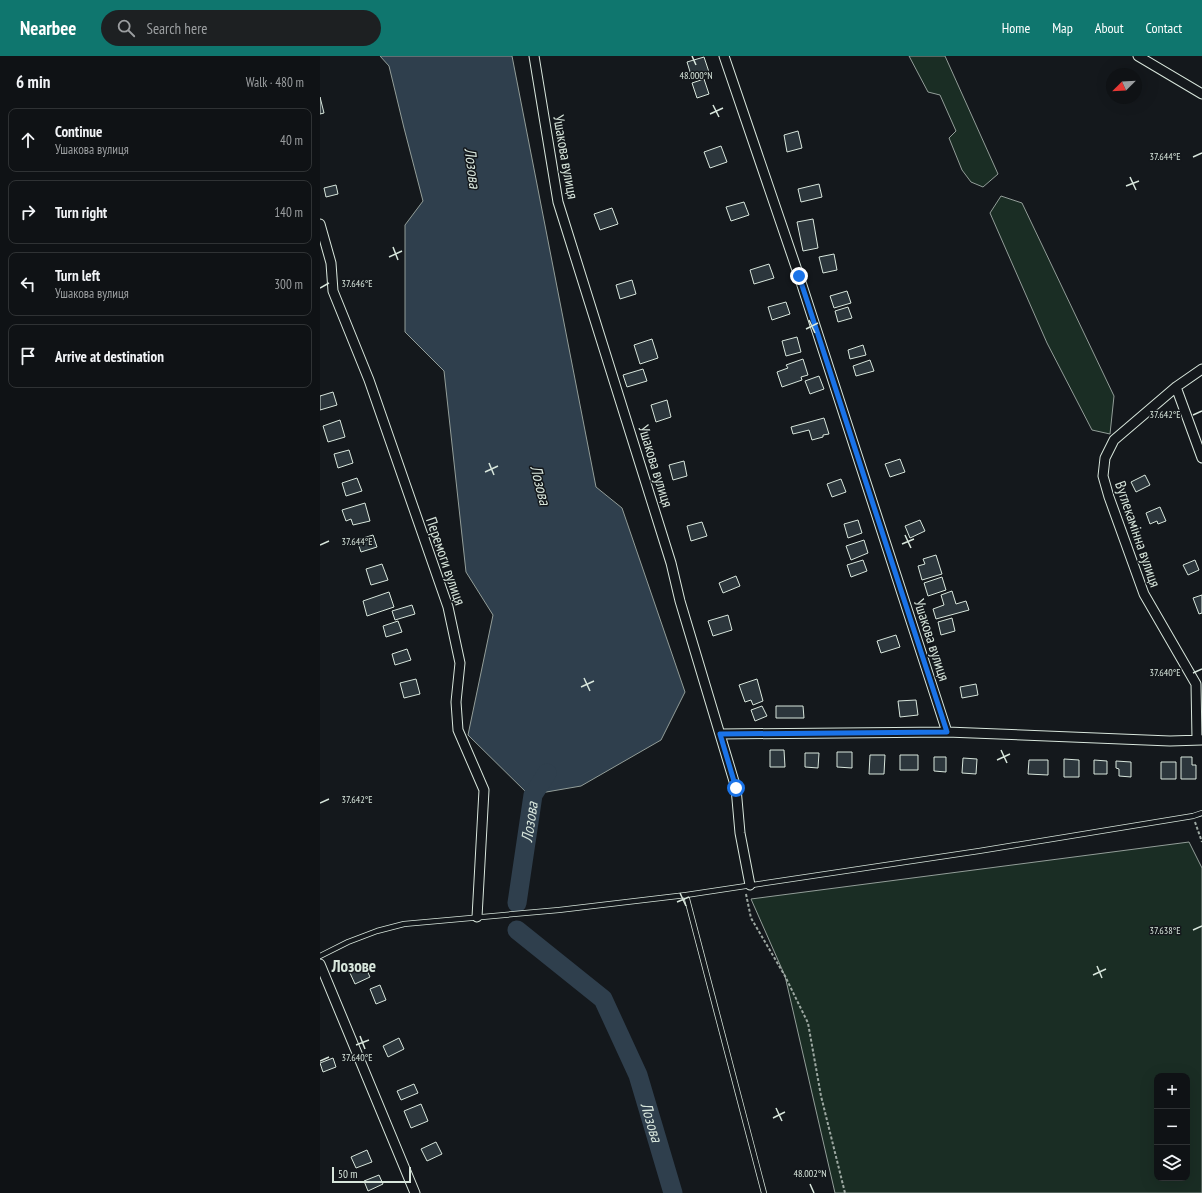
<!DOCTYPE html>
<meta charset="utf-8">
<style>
:root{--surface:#0f1215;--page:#1d2022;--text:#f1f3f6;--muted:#9b9ea0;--line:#2f3234;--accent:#0f766e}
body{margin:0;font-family:"PT Sans Narrow",sans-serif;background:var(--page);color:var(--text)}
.controls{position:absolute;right:12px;bottom:12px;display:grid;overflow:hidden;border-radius:8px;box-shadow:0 4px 16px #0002}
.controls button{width:36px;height:36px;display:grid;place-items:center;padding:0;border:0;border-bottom:1px solid var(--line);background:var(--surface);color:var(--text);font:20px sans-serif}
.compass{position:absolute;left:786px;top:12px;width:36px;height:36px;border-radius:50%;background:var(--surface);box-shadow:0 4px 16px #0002;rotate:246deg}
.scale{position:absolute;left:12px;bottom:10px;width:79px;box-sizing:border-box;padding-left:4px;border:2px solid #d8e6dc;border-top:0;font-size:11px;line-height:14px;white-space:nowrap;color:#d8e6dc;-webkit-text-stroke:3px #14181c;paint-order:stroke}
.stop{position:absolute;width:12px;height:12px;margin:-9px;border:3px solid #1a73e8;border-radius:50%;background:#fff}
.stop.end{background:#1a73e8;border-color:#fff;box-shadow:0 1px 4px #0008}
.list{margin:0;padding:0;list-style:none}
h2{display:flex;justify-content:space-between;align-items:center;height:52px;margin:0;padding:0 16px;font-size:17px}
h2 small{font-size:13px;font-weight:400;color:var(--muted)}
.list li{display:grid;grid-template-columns:26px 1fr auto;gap:12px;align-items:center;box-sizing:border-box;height:64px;margin:0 8px 8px;padding:0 8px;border:1px solid var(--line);border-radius:8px}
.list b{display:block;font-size:15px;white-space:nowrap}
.list p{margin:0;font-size:13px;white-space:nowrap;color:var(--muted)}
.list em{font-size:13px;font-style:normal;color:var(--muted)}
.icon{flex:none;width:22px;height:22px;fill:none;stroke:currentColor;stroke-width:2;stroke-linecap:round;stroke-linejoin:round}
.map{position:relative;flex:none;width:882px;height:1137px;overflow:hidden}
header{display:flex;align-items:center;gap:24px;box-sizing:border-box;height:56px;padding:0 20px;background:var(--accent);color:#fff}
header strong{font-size:19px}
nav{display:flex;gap:22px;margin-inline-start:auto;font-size:14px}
.search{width:280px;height:36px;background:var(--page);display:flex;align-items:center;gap:10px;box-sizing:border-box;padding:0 14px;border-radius:22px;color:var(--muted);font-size:15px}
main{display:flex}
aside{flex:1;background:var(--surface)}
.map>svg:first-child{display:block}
</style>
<header>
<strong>Nearbee</strong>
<div class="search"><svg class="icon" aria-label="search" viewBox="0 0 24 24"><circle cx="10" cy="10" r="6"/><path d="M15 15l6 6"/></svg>Search here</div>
<nav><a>Home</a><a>Map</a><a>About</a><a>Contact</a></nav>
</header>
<main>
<aside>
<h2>6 min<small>Walk · 480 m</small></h2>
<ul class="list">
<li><svg class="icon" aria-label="ahead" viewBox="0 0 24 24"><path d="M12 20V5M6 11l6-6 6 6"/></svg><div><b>Continue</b><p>Ушакова вулиця</p></div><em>40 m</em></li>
<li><svg class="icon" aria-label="right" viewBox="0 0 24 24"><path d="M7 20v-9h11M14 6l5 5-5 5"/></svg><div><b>Turn right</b></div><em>140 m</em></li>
<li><svg class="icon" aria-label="left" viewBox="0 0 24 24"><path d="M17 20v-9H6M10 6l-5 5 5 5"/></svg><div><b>Turn left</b><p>Ушакова вулиця</p></div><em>300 m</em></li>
<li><svg class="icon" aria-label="arrive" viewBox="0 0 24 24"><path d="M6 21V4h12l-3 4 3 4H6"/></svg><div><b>Arrive at destination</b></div></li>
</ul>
</aside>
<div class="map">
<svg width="882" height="1137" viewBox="0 0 882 1137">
<rect width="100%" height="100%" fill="#14181c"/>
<path fill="#1a2d24" stroke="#939e99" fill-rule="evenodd" d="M589,0H625L678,118L663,131L651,126L642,114L629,82L636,75L620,39L608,36Z
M681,140L702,147L794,340L790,378L772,374L727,287L670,157Z
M869,786L882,812V1137H515L465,920L431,843ZM837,1020H867V1122H837Z"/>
<path fill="#2f3f4d" stroke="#939e99" d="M60,0H192L276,431L302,452L365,636L341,684L261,730L209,739L148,679L173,559L146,516L124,315L85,276V169L103,145L84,72L69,10Z"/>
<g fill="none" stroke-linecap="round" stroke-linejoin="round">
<g stroke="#2f3f4d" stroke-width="19">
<path id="s1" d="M197,847L213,739L227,717"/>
<path id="s2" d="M197,874L283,943L318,1019L353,1137"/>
</g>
</g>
<path fill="#2c363c" stroke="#d8e6dc" d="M384,1L389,16L372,22L367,6Z
M384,23L389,38L377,42L372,27Z
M0,41L4,57L0,58Z
M478,75L482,92L467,96L464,79Z
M401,90L407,106L390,112L384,96Z
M499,128L502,141L481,146L478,133Z
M16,129L18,138L6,141L4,132Z
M424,146L429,159L411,165L406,151Z
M292,152L298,168L280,174L274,158Z
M493,163L498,192L483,195L477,166Z
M514,198L517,214L503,217L499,201Z
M449,208L454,222L434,228L430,214Z
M312,224L316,238L300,243L296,229Z
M527,235L531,247L514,252L510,240Z
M466,246L470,258L452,264L448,251Z
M528,251L532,262L518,266L515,255Z
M477,281L481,296L466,300L462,285Z
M332,283L338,302L320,308L314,289Z
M543,289L546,299L530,303L528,294Z
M483,303L488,319L481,321L482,324L462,331L457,316L468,312L466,309Z
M550,304L554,315L536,320L533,310Z
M323,313L327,325L307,331L303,319Z
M499,320L504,333L490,338L485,325Z
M13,336L17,349L0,354V340Z
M347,344L351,361L336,366L331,349Z
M504,362L509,378L503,379V381L492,384L489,374L473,378L471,371Z
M20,364L25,381L8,386L3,370Z
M29,394L33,407L18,412L14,398Z
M580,403L585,416L570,421L565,408Z
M364,405L367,420L353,424L349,409Z
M825,419L830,429L816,436L811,426Z
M37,422L42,435L26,440L22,427Z
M521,423L526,436L512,441L507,428Z
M45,447L50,465L33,469L31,463L26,465L22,454Z
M840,451L846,465L838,468L837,465L830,468L826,457Z
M538,464L542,477L528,482L524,468Z
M600,464L605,475L590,482L585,470Z
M382,466L387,480L371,485L367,470Z
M53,479L57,491L41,496L37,484Z
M544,484L548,497L531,504L526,490Z
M616,499L622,518L602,524L598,510L605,508L603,503Z
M543,504L547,515L531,521L527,509Z
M875,504L879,514L868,519L863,509Z
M62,508L68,524L51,529L46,513Z
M416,520L420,530L403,537L399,527Z
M622,521L626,534L608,540L604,527Z
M632,535L636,548L646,545L649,554L616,563L613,553L624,549L621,539Z
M69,536L74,551L47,560L43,545Z
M882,539V557L879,558L873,542Z
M92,549L95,558L75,564L72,555Z
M408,559L412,574L393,580L388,565Z
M632,562L635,575L621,579L618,566Z
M78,565L82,576L66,581L63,570Z
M576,579L580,591L561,597L557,585Z
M87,593L91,604L75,609L72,598Z
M96,623L100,638L84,642L80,627Z
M437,623L443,645L433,649L431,644L425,646L419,629Z
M656,628L658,639L642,642L640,631Z
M596,644L598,659L580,661L578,645Z
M442,650L447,660L435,665L431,654Z
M456,650H483L484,662H456Z
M450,694H464L465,711H450Z
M517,696H532V712L517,711Z
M485,697H499L498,712L485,711Z
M550,699H565L564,718H549Z
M580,699H598V714H580Z
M614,701H626V716L614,715Z
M861,701H872V709H876V723H861Z
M643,702L657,703L656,718L642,717Z
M744,703L759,704V721H744Z
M709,704H728V719L708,718Z
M774,704L787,705V718H774Z
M796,705L811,706V721L799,720V713L796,712Z
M841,706H856V723H841Z
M45,910L50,921L35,928L30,917Z
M60,929L66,944L56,948L50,933Z
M79,982L84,993L68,1001L63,990Z
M13,1002L16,1011L3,1016L0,1007Z
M94,1028L98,1037L81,1044L77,1035Z
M101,1048L108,1065L91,1072L84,1055Z
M116,1086L122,1098L107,1105L101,1093Z
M47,1094L52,1106L36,1112L31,1101Z
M59,1119L63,1128L48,1135L44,1125Z"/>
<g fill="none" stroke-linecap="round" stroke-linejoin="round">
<defs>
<path id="lane" d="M366,839L444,1137
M0,900L28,886L57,875L84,868L239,854L366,839L659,795L873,760L882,757"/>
<path id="street" d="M214,0L238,146L351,507L360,545L416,732L420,777L430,829
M404,0L479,220L627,676
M818,0L882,38
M0,168L11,207L13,235L49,324L128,551L140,607L136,646L138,674L164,734L157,861
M856,331L882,402
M400,678L627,676L850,685L882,684
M877,683L876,628L824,538L789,441L783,420L785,402L794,384L856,331L882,313
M0,908L95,1137"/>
</defs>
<use href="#lane" stroke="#d8e6dc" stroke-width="6"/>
<use href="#street" stroke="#d8e6dc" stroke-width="11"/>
<path stroke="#9da8a2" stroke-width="2" stroke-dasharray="3 2" stroke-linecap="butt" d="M875,766L882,786
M426,838L431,862L465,920L488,967L501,1040L525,1137"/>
<use href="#lane" stroke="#14181c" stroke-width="4.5"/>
<use href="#street" stroke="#14181c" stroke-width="9"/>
</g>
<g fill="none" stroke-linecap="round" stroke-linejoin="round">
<path stroke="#1a73e8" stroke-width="5" d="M416,732L400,678L627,676L479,220"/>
</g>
<path fill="none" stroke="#d8e6dc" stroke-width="1.5" d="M372,0L376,9M393,49L399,61M390,58L403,52M873,101L882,97M810,121L816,134M806,130L819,125M73,191L78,204M69,201L82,195M0,232L9,227M489,264L495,277M486,273L498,267M873,359L882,355M169,407L174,419M165,416L178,410M585,479L591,492M582,488L594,483M0,489L9,485M873,617L882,613M264,622L270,635M261,631L274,625M681,694L687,707M677,704L690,698M0,747L9,743M360,837L366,850M357,846L369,841M873,874L882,870M777,910L782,922M773,919L786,913M40,980L45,993M36,989L49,984M0,1005L9,1001M456,1052L462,1065M453,1062L465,1056M490,1128L494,1137"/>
<g text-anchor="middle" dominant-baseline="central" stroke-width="3" stroke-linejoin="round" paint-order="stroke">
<g font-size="15" fill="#d8e6dc" stroke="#14181c">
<text transform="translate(246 101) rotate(80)">Ушакова вулиця</text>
<text transform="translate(336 410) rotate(73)">Ушакова вулиця</text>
<text transform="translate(818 478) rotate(71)">Вуглекамінна вулиця</text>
<text transform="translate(126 505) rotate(71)">Перемоги вулиця</text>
<text transform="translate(612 584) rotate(72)">Ушакова вулиця</text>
</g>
<g font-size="16" font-style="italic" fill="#d8e6dc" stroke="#14181c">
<text transform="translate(153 112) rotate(83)">Лозова</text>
<text transform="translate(221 429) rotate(76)">Лозова</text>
<text stroke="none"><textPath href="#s1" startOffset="82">Лозова</textPath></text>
<text stroke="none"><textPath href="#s2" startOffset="243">Лозова</textPath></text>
</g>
<g font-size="17" font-weight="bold" fill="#d8e6dc" stroke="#14181c">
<text x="34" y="910">Лозове</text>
</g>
</g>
<g font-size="10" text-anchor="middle" fill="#d8e6dc" stroke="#14181c" stroke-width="3" stroke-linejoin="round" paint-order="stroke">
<text x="376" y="23">48.000°N</text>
<text x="845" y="104">37.644°E</text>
<text x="37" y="231">37.646°E</text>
<text x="845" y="362">37.642°E</text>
<text x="37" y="489">37.644°E</text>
<text x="845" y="620">37.640°E</text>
<text x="37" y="747">37.642°E</text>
<text x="845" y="878">37.638°E</text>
<text x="37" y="1005">37.640°E</text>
<text x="490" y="1121">48.002°N</text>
</g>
</svg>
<div class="controls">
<button>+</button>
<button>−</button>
<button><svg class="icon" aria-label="layers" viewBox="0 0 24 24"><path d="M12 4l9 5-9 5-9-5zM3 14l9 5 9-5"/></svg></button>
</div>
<svg class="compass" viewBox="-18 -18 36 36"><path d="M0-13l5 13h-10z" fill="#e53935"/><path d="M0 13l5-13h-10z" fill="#9b9ea0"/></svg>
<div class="scale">50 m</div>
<div class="stop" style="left:416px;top:732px"></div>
<div class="stop end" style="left:479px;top:220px"></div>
</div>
</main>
